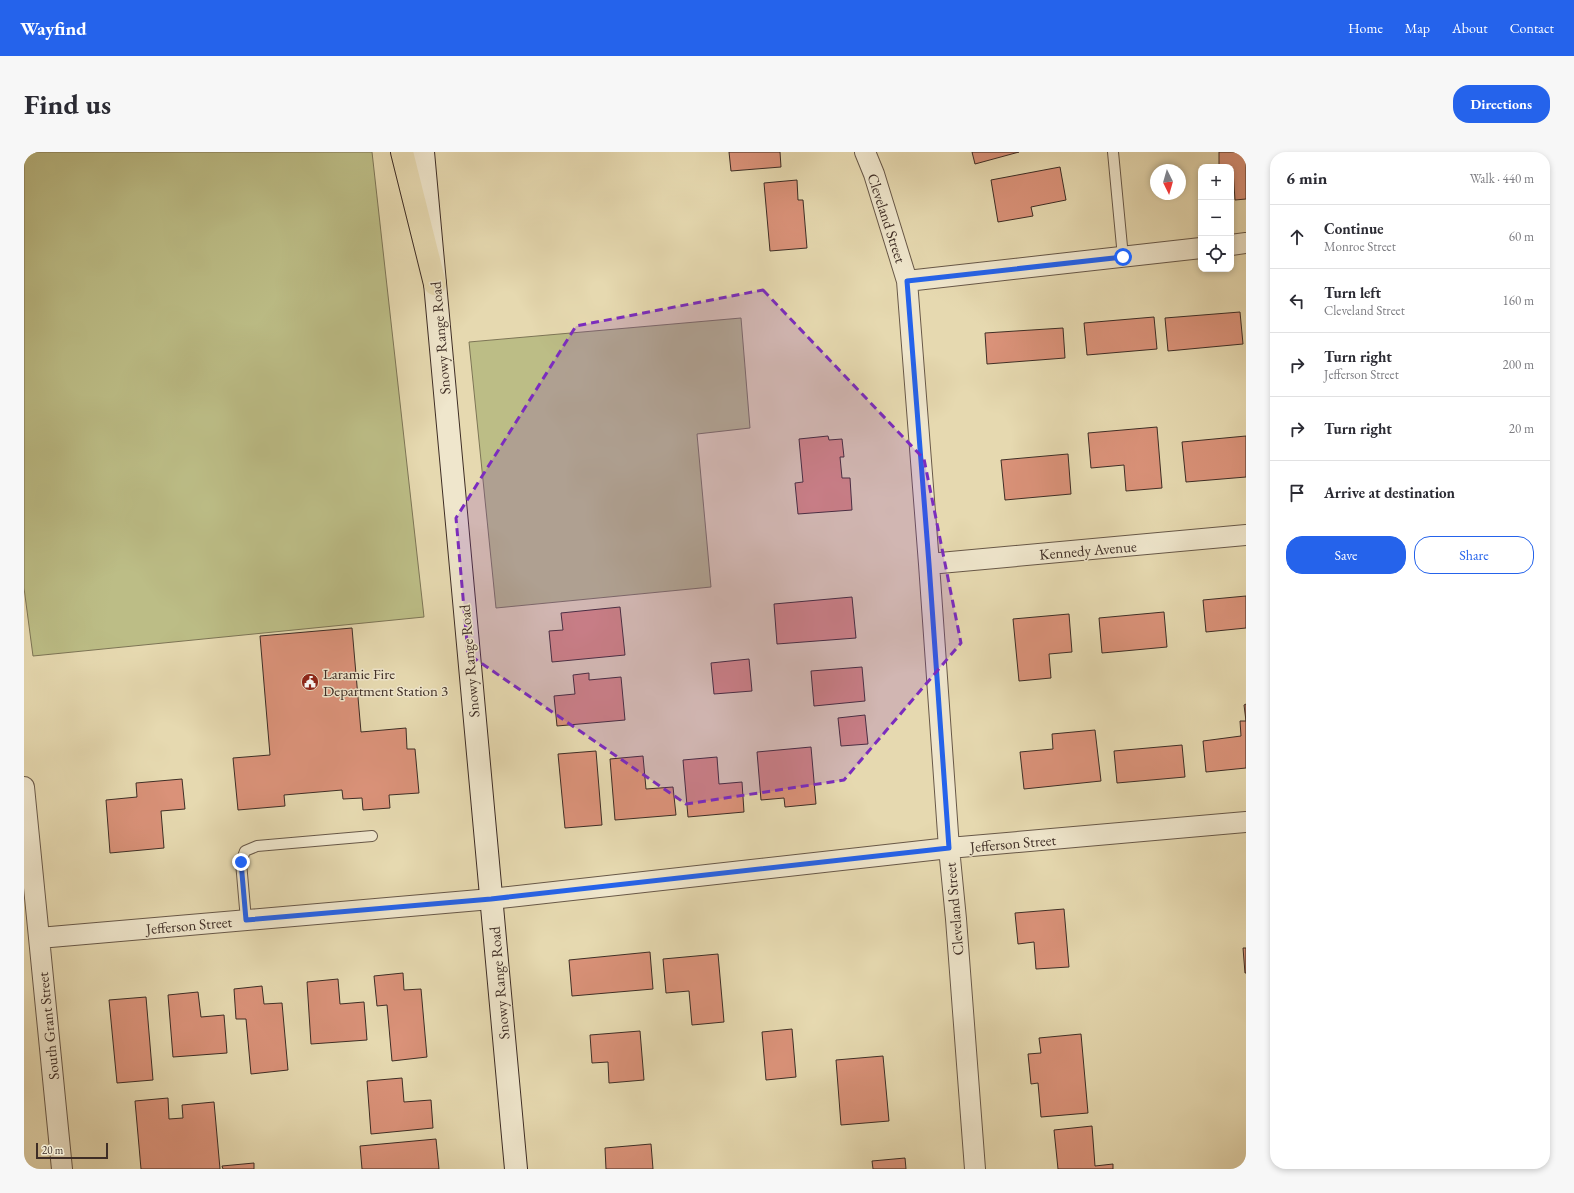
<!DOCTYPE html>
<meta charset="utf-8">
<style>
:root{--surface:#fff;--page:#f7f7f7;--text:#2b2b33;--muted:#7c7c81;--line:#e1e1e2;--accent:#2563eb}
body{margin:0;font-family:"EB Garamond",serif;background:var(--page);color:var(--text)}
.controls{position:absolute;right:12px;top:12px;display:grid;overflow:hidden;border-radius:8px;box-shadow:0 2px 6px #0003}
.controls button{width:36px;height:36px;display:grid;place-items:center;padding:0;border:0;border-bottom:1px solid var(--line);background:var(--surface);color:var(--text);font:20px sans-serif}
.compass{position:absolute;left:1126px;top:12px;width:36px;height:36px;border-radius:50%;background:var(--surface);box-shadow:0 2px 6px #0003;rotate:175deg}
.scale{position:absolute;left:12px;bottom:10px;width:72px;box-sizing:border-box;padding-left:4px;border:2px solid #3e2d25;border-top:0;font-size:11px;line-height:14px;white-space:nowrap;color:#3e2d25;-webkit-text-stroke:3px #efe6cc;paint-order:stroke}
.stop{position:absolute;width:12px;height:12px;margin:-9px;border:3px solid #2563eb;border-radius:50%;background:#fff}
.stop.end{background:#2563eb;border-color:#fff;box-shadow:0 1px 4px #0008}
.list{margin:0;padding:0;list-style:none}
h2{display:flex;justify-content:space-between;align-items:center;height:52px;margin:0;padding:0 16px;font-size:17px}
h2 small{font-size:13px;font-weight:400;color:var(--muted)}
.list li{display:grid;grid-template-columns:26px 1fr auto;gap:12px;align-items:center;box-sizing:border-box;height:64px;padding:0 16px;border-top:1px solid var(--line)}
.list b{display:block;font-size:15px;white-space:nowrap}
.list p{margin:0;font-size:13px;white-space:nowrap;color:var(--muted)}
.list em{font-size:13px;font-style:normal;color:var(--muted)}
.actions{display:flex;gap:8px;padding:12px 16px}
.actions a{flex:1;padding:9px 0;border:1px solid var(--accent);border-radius:16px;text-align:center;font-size:14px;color:var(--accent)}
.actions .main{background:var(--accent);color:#fff}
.icon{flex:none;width:22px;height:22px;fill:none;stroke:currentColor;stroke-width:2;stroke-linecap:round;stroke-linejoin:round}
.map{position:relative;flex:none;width:1222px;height:1017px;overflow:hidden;border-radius:16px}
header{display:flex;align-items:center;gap:24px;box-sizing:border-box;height:56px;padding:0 20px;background:var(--accent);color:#fff}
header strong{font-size:19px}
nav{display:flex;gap:22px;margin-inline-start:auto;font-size:14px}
.intro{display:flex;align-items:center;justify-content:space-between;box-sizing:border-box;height:96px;padding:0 24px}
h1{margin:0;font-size:28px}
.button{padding:10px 18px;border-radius:16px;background:var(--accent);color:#fff;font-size:14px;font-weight:700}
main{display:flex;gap:24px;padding:0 24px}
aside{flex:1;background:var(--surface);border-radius:16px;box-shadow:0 2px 6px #0003}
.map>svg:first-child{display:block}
</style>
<header>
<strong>Wayfind</strong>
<nav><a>Home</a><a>Map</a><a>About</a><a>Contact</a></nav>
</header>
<div class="intro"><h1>Find us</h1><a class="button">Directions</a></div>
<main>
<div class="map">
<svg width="1222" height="1017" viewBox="0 0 1222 1017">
<rect width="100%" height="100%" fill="#e6d9b0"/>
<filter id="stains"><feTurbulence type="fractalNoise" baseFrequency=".005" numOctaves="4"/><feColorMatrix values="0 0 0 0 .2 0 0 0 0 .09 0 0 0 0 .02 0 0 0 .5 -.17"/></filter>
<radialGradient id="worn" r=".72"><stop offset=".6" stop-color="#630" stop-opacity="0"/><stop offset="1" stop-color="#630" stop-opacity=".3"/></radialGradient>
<path fill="#bcbd86" stroke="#7d7556" d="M0,0H348L400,465L9,504L0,436Z
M717,166L726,276L673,282L687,435L472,456L445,190Z"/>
<path fill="#da9279" stroke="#3e2d25" d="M705,0H756L757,15L707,19Z
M948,0H995L951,12Z
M1195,0H1222V47L1211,48L1209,18H1207V15H1195Z
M1036,15L1042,48L1007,55L1009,64L974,70L967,28Z
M773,28L774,48H779L783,96L746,99L740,31Z
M1216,160L1219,192L1144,199L1141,166Z
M1130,165L1133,197L1063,203L1060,171Z
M1039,176L1041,206L963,212L961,181Z
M1133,275L1138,336L1102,339L1100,313L1067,316L1064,281Z
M804,284L805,288L818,287L820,305H816L818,326H826L828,358L774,362L771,331L779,330L775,287Z
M1222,284V325L1162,330L1158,290Z
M1044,302L1047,342L981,348L977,308Z
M1222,444V476L1182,480L1179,448Z
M828,445L832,486L753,492L750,452Z
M596,455L601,503L528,510L525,479L539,478L537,461Z
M1140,460L1143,495L1078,501L1075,466Z
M1045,462L1048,500L1025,502L1027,526L995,529L989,467Z
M328,476L337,580L382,576L383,597H391L395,641L365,643L366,656L339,658L338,646L319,647L318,638L260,643L261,654L214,658L209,606L246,603L236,484Z
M725,507L728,539L690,542L687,511Z
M838,515L841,549L790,554L787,519Z
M565,521V528L597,525L601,568L533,574L530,544L551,542L549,523Z
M1222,552V616L1182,620L1179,589L1217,584L1216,569H1222L1220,553Z
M841,563L844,592L817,594L814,566Z
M1071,578L1077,629L1000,637L996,600L1029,597L1028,582Z
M1158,593L1161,625L1093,631L1090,599Z
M787,595L792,652L761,655L760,646L737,648L733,600Z
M572,599L578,673L541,676L534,602Z
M619,604L622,637L649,635L652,663L591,668L586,607Z
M693,605L695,632L718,630L720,660L664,665L659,608Z
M158,627L161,657L137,659L140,696L86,701L82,648L113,645L112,631Z
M1040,757L1045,815L1012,817L1010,790L994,792L991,761Z
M1219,796H1222V821H1221Z
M626,800L629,837L548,844L545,808Z
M694,802L700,870L668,873L665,839L642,841L639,807Z
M379,821L380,838L397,837L403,905L368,909L363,853L353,854L350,824Z
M314,827L316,852L340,850L343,888L287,892L283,830Z
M238,834L240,852L258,851L264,918L227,922L222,867H212L210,837Z
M174,840L177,865L200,863L203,901L149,905L144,843Z
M122,845L129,928L93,931L85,848Z
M768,877L772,925L742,928L738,880Z
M616,879L620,928L585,931L584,910L568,911L566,883Z
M1057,882L1064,961L1017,965L1014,931L1007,932L1004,902L1017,901L1015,886Z
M859,904L865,969L817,973L812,908Z
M378,926L380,950L407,948L409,976L347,982L343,929Z
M144,946L145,967L159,966L158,953L190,950L196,1017H117L111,949Z
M1068,974L1071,1014L1089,1012V1017H1034L1030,978Z
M412,987L415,1017H338L336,994Z
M627,992L629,1017H582L581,996Z
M881,1006L882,1017H849L848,1009Z
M230,1011V1017H199L198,1014Z"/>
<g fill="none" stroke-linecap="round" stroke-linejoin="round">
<defs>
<path id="service" d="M1089,0L1099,105
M222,768L217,710L221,699L233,694L348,684"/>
<path id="minor" d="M841,0L850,22L883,129L905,412L925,696L932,767L951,1017
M1207,93L1222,91
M883,129L1177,96
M905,412L1222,383
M0,635L38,1017
M15,786L467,747L925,696L1222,670"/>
<path id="secondary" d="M399,0L492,1017"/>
<path id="primary" d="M378,0L411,132"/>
</defs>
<use href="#service" stroke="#685848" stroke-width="12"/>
<use href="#minor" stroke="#685848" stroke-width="22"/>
<use href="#secondary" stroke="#3e2d25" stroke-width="24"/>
<use href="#primary" stroke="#3e2d25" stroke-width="24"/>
<use href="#service" stroke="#efe6cc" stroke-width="10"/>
<use href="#minor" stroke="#efe6cc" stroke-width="20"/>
<use href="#secondary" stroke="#efe6cc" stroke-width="22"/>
<use href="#primary" stroke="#e6d9b0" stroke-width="22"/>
</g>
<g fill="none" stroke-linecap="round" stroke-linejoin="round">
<path stroke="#2563eb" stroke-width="5" d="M217,710L222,768L467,747L925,696L905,412L883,129L1099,105"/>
</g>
<path fill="#7b2cbf" fill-opacity="0.2" stroke="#7b2cbf" stroke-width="3" stroke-dasharray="8 5" stroke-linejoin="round" d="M739,138L900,307L937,491L820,628L662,652L444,502L432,366L552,174Z"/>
<defs>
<symbol id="civic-disc" viewBox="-11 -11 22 22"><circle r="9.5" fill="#8f2418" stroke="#efe6cc"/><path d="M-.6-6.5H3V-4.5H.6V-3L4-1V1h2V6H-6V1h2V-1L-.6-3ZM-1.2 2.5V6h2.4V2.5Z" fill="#fff"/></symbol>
</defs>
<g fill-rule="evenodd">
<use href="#civic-disc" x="276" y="520" width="20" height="20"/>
</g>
<g text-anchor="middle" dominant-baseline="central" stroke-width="3" stroke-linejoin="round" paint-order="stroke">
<g font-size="15" fill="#3e2d25" stroke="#efe6cc">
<text transform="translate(863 66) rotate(72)">Cleveland Street</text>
<text transform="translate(416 186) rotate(-95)">Snowy Range Road</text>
<text transform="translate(1064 398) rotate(-5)">Kennedy Avenue</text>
<text transform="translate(445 509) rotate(-95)">Snowy Range Road</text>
<text transform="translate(989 691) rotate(-5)">Jefferson Street</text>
<text transform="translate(930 757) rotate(-95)">Cleveland Street</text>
<text transform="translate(165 773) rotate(-5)">Jefferson Street</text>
<text transform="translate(475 831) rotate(-95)">Snowy Range Road</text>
<text transform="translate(24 874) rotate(-96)">South Grant Street</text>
</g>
<g font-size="15" fill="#3e2d25" stroke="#efe6cc" text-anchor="start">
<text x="299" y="521">Laramie Fire<tspan x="299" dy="17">Department Station 3</tspan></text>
</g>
</g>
<rect width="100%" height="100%" filter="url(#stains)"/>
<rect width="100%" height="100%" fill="url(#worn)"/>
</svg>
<div class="controls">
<button>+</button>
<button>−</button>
<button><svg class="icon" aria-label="locate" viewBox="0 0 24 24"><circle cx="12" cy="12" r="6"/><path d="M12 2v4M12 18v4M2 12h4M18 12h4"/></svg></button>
</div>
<svg class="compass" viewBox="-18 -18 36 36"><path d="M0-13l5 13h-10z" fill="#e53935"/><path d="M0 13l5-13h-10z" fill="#7c7c81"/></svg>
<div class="scale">20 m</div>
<div class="stop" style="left:1099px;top:105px"></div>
<div class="stop end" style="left:217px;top:710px"></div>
</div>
<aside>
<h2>6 min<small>Walk · 440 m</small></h2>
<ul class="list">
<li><svg class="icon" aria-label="ahead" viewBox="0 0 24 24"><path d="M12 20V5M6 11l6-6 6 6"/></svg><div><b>Continue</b><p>Monroe Street</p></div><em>60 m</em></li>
<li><svg class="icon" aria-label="left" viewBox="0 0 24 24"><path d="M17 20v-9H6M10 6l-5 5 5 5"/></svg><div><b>Turn left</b><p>Cleveland Street</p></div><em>160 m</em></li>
<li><svg class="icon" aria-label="right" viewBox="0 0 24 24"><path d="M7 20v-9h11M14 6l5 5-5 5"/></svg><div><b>Turn right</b><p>Jefferson Street</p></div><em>200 m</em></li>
<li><svg class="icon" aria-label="right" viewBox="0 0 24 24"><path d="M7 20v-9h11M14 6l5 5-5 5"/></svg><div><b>Turn right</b></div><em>20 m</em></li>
<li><svg class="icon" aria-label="arrive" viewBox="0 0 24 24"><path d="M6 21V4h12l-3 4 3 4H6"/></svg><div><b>Arrive at destination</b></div></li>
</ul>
<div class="actions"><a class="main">Save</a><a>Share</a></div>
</aside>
</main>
